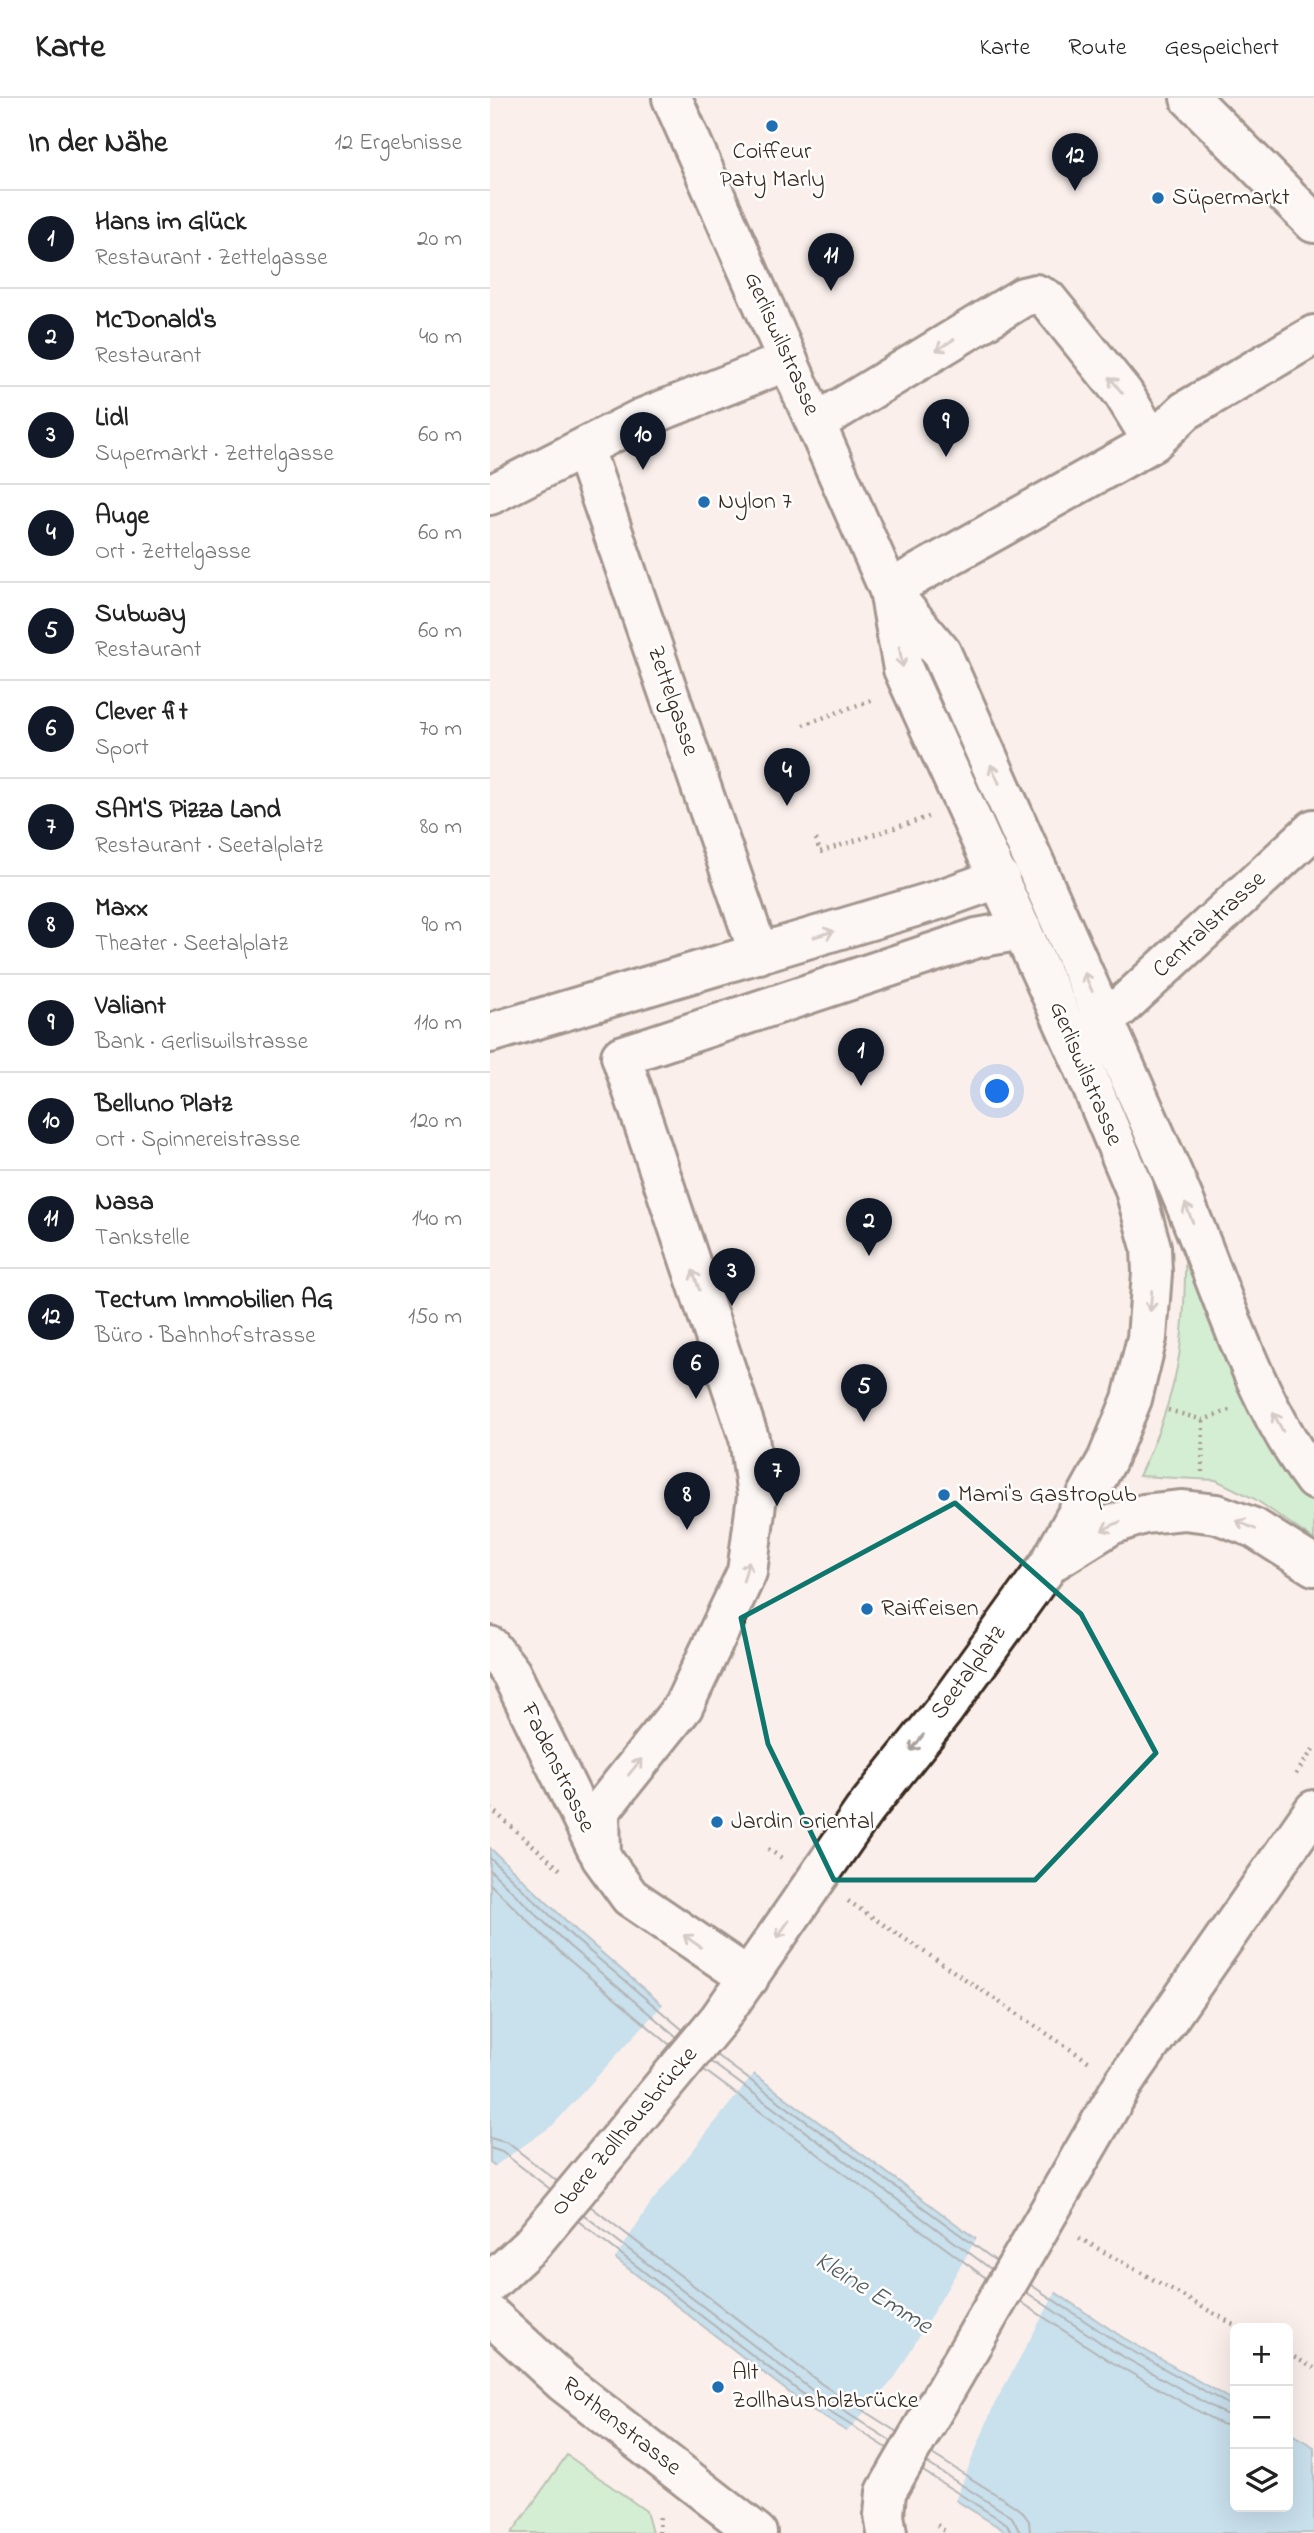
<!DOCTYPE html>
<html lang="de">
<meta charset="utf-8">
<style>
:root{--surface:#fff;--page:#f2f2f2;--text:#222;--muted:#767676;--line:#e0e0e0;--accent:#111827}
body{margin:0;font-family:"Indie Flower",sans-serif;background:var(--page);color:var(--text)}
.controls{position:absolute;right:21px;bottom:21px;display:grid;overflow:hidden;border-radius:10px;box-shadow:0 7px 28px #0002}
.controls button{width:63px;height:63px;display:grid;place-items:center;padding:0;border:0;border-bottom:2px solid var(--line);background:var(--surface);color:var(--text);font:35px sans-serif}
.you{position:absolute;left:508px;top:994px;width:24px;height:24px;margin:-18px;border:5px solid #fff;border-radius:50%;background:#1a73e8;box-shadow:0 0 0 10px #1a73e833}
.badge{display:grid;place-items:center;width:46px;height:46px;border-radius:50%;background:var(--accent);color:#fff;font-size:23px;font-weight:700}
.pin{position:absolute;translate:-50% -58px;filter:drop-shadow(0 2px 4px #0008)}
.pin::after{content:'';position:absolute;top:37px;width:24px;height:21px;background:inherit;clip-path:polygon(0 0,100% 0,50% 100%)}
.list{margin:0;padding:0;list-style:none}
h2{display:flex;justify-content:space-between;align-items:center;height:91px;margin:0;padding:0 28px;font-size:30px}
h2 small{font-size:23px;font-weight:400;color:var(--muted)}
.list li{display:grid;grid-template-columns:46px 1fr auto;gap:21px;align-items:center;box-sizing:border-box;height:98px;padding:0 28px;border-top:2px solid var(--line)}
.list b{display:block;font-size:26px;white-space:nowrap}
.list p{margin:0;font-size:23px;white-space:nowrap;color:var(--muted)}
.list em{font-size:23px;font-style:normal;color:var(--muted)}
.icon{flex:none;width:38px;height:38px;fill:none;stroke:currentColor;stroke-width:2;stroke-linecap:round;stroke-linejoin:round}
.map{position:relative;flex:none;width:824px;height:2435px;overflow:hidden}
header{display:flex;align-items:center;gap:42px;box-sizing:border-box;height:98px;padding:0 35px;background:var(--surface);border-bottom:2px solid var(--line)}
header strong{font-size:33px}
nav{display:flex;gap:38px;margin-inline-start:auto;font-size:24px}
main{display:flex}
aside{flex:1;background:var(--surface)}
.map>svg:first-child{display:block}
</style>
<header>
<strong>Karte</strong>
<nav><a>Karte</a><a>Route</a><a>Gespeichert</a></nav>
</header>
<main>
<aside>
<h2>In der Nähe<small>12 Ergebnisse</small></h2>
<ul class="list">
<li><span class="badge">1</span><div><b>Hans im Glück</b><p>Restaurant · Zettelgasse</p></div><em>20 m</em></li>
<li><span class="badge">2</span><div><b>McDonald's</b><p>Restaurant</p></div><em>40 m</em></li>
<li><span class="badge">3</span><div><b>Lidl</b><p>Supermarkt · Zettelgasse</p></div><em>60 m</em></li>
<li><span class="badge">4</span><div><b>Auge</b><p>Ort · Zettelgasse</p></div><em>60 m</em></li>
<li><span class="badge">5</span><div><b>Subway</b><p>Restaurant</p></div><em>60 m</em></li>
<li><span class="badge">6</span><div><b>Clever fit</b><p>Sport</p></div><em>70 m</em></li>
<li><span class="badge">7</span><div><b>SAM'S Pizza Land</b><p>Restaurant · Seetalplatz</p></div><em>80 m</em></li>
<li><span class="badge">8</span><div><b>Maxx</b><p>Theater · Seetalplatz</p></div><em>90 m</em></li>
<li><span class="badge">9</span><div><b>Valiant</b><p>Bank · Gerliswilstrasse</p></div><em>110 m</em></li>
<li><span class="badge">10</span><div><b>Belluno Platz</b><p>Ort · Spinnereistrasse</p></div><em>120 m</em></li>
<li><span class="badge">11</span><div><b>Nasa</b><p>Tankstelle</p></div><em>140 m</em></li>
<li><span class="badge">12</span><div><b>Tectum Immobilien AG</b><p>Büro · Bahnhofstrasse</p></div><em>150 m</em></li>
</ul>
</aside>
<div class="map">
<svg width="824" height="2435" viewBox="0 0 824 2435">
<rect width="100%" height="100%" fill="#faefeb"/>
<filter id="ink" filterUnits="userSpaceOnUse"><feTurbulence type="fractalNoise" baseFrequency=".0143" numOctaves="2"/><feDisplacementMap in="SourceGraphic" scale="14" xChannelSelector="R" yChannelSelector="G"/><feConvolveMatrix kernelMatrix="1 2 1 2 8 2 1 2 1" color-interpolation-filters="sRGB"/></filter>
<g filter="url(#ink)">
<path fill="#a7edb9" stroke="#718c6c" stroke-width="2" d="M695,1151L770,1328L824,1406V1442L765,1401L726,1382L649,1378C689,1295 696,1242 695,1151Z
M77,2357L156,2413L162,2435H22Z"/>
<path fill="#8ecfef" stroke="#6d8d9b" stroke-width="2" d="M0,1750L90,1836L184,1917L493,2146L632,2239L745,2304V2409H798V2334L824,2349V2435H518L318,2309L0,2064Z"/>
<path fill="#faefeb" d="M175,1904L266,1973L160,2106L123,2164L2,2070L63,2027Z
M488,2138L567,2192L504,2307L464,2405L355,2336L404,2281Z"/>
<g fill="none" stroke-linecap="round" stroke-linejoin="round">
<path stroke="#5c6c72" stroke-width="2" d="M0,1760L85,1841L193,1932
M0,1772L79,1848L187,1939
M0,1786L72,1856L180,1947
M226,1957L506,2163
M221,1964L501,2171
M214,1972L496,2180
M0,2040L18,2045L67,2083
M0,2050L12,2054L60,2091
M100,2108L333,2287L407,2334
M94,2117L327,2296L401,2343
M88,2123L322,2303L397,2350
M541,2187L628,2245L745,2310
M536,2194L623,2253L735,2316L745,2319
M531,2204L618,2262L731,2326L745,2329
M442,2356L531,2412L539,2423L540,2435
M437,2365L522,2419L530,2435
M433,2373L517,2426L521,2435"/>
<defs>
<path id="minor" d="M700,0L824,125
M326,325L533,199L546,196L557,201L633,295L663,344
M94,351L269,856
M0,397L150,321L298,263
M399,492L663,344L695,313L824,237
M613,920L631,909L824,731
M0,935L448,802L510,780
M0,1548L21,1575L107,1751
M259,1880L140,1799L111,1759L110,1713L193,1609L257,1474L267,1398L259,1340L131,958L487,840L532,832
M397,2435L394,2417L396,2394L633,1986L824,1712"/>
<path id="major" d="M182,0L399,492L413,571L589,958L644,1089L661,1149L662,1175L657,1240L642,1301L617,1362L560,1465
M400,493L451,554C530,731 609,908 687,1086C730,1185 759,1294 824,1382
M0,2185L41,2147L229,1921L373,1714L454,1612L560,1465L621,1427L654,1416L693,1412L727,1416L764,1430L824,1468
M0,2217L74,2285L267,2435"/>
</defs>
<use href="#minor" stroke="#3b2a1e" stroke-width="44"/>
<use href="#major" stroke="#3b2a1e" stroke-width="44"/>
<path stroke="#3b2a1e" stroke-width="4.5" stroke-dasharray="2 5" stroke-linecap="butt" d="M313,627L384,601
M326,741L330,754L438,719
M678,1312L713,1322L740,1312
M712,1374L713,1322
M806,1676L824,1650
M0,1710L73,1774
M278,1751L295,1762
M358,1803L601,1965
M589,2140L750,2230
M798,2256L824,2270
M447,2427L457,2435
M169,2435L170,2415"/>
<use href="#minor" stroke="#fff" stroke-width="38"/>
<use href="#major" stroke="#fff" stroke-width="38"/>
</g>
<defs><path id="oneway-shaft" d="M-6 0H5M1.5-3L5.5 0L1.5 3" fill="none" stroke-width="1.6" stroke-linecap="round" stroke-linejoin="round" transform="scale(1.75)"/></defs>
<g stroke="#a79f9a">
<use href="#oneway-shaft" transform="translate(455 247) rotate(148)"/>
<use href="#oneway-shaft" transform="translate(626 287) rotate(-128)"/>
<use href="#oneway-shaft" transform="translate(411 559) rotate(80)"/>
<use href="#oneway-shaft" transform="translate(505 676) rotate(-114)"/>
<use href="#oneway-shaft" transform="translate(334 836) rotate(-17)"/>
<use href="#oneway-shaft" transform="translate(598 884) rotate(-114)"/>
<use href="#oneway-shaft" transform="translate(699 1115) rotate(-112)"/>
<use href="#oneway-shaft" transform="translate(206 1182) rotate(-109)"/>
<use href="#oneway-shaft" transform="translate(661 1203) rotate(94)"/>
<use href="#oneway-shaft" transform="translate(788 1324) rotate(-118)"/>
<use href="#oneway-shaft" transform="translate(756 1427) rotate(-156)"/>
<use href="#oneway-shaft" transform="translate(621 1428) rotate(155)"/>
<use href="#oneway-shaft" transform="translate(256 1473) rotate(-74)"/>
<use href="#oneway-shaft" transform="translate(427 1645) rotate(128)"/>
<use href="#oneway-shaft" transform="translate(145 1669) rotate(-51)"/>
<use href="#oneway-shaft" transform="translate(293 1831) rotate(125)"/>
<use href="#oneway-shaft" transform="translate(202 1843) rotate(-145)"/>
</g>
</g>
<path d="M0 0H824V2435H0ZM465,1405L591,1516L666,1655L545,1782H344L278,1646L251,1520Z" fill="#faefeb" fill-opacity=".55" fill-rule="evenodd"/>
<path fill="none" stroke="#0f766e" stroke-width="5" stroke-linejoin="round" d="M465,1405L591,1516L666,1655L545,1782H344L278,1646L251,1520Z"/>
<g fill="#1f6fb2" stroke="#fff" stroke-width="2.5">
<circle cx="282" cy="28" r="7"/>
<circle cx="668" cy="100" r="7"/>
<circle cx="214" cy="404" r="7"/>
<circle cx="454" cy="1397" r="7"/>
<circle cx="377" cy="1511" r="7"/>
<circle cx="227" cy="1724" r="7"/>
<circle cx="228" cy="2289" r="7"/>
</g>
<g text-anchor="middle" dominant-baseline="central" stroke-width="5" stroke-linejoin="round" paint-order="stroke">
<g font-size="24" fill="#3b2a1e" stroke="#fff" text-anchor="start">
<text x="282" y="54" text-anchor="middle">Coiffeur<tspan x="282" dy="28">Paty Marly</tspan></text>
<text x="682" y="100">Süpermarkt</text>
<text x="228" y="404">Nylon 7</text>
<text x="468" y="1397">Mami's Gastropub</text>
<text x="391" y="1511">Raiffeisen</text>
<text x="241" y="1724">Jardin Oriental</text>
<text x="242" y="2275">Alt<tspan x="242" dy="28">Zollhausholzbrücke</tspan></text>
</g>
<g font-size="24" fill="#3b2a1e" stroke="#fff">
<text transform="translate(291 246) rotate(66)">Gerliswilstrasse</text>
<text transform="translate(182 603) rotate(71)">Zettelgasse</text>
<text transform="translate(720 827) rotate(-43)">Centralstrasse</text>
<text transform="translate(595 976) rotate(67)">Gerliswilstrasse</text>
<text transform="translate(479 1575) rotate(-54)">Seetalplatz</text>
<text transform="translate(67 1670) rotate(64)">Fadenstrasse</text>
<text transform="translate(135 2034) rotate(-50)">Obere Zollhausbrücke</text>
<text transform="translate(131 2329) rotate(38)">Rothenstrasse</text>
</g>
<g font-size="26" font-style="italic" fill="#545c5d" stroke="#fff">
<text transform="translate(383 2196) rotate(32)">Kleine Emme</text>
</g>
</g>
</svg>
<div class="controls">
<button>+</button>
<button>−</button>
<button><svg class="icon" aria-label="layers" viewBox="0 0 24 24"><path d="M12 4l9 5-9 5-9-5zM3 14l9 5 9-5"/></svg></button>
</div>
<div class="you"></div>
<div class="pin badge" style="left:371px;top:988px">1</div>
<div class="pin badge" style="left:379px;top:1158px">2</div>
<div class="pin badge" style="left:242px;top:1208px">3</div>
<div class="pin badge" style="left:297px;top:708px">4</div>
<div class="pin badge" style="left:374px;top:1324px">5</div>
<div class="pin badge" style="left:206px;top:1301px">6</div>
<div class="pin badge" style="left:287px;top:1408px">7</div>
<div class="pin badge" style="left:197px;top:1432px">8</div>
<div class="pin badge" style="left:456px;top:359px">9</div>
<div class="pin badge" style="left:153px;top:372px">10</div>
<div class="pin badge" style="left:341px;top:193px">11</div>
<div class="pin badge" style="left:585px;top:93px">12</div>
</div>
</main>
